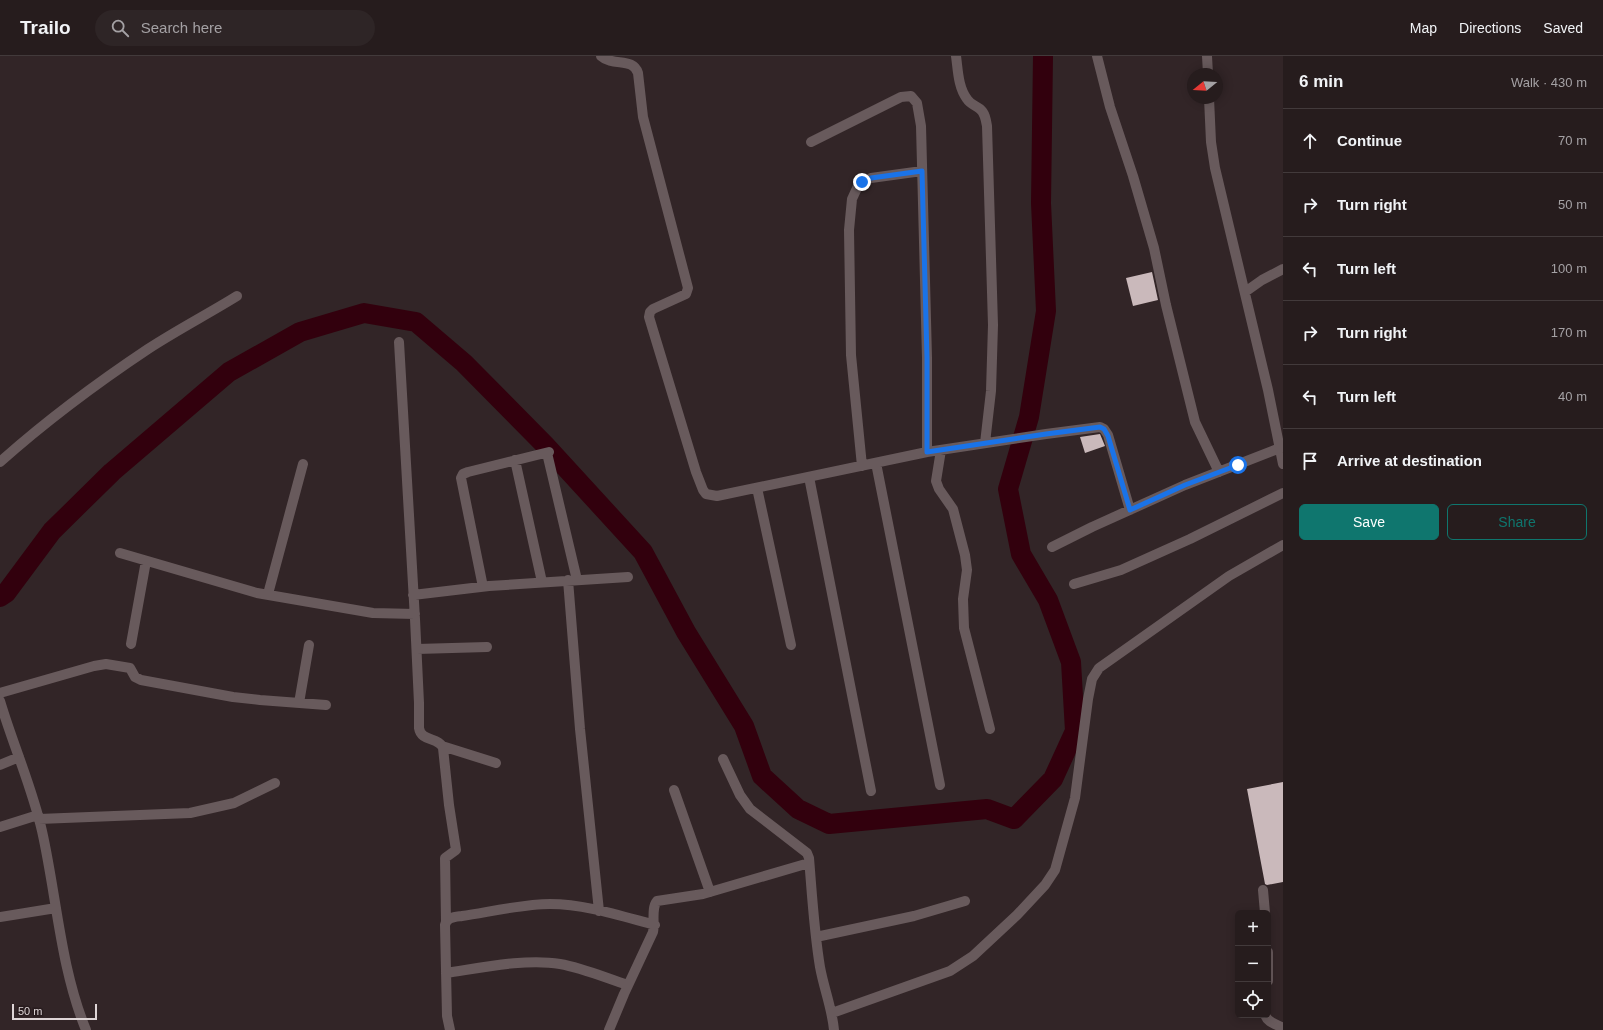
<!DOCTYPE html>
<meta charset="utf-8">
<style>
:root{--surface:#261c1d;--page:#2e2526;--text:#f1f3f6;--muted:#a4a1a4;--line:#423a3b;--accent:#0f766e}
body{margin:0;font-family:Helvetica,sans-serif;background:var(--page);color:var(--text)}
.controls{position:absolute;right:12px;bottom:12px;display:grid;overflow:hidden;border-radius:6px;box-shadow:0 2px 10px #0003}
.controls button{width:36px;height:36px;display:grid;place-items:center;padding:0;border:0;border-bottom:1px solid var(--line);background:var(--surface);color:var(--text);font:20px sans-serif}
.compass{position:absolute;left:1187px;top:12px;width:36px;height:36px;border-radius:50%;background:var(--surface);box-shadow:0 2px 10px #0003;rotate:252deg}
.scale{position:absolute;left:12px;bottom:10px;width:85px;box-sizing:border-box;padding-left:4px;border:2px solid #ded5d6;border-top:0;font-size:11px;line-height:14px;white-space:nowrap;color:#ded5d6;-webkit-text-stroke:3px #281c1e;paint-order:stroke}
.stop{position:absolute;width:12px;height:12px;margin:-9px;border:3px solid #1a73e8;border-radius:50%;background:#fff}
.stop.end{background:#1a73e8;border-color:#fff;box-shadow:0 1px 4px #0008}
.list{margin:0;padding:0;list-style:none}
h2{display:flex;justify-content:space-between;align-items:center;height:52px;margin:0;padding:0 16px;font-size:17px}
h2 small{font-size:13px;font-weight:400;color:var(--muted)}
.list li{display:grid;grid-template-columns:26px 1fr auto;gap:12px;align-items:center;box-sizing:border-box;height:64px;padding:0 16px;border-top:1px solid var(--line)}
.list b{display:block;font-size:15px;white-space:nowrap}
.list em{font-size:13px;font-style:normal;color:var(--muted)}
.actions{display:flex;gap:8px;padding:12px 16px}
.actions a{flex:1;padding:9px 0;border:1px solid var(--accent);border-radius:6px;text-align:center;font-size:14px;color:var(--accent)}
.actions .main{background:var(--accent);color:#fff}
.icon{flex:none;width:22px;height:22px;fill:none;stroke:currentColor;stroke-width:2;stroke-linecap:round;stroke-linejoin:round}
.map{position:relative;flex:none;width:1283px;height:974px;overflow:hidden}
header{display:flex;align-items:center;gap:24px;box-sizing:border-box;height:56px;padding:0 20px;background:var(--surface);border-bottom:1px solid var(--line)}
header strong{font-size:19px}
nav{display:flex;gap:22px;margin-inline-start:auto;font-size:14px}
.search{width:280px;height:36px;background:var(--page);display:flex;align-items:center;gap:10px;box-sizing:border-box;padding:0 14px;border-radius:22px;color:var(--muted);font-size:15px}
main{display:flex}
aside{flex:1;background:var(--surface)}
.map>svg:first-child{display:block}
</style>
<header>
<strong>Trailo</strong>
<div class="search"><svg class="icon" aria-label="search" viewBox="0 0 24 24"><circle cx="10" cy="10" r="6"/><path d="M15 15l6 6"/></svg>Search here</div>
<nav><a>Map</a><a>Directions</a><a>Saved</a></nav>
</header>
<main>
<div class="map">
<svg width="1283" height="974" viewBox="0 0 1283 974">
<rect width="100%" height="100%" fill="#322527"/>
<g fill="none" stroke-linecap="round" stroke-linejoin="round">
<path stroke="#32000d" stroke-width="20" d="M0,541L6,537L52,475L112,416L229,316L300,276L364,257L416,266L464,307L545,389L643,496L686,576L744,670L762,720L798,753L829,768L987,753L1014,763L1053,723L1075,675L1071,606L1048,544L1021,498L1008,433L1029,361L1046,255L1041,147L1043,0"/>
</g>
<path fill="#cab9bb" d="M1152,216L1158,244L1133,250L1126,222Z
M1100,378L1105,390L1085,397L1080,381Z
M1283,726V826L1267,829L1265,828L1247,733Z"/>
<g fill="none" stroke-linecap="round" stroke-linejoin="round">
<path stroke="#685a5c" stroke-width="10" d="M601,0C613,11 633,1 638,17L643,61L688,232L686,238L653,253L650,256L649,261L696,416L703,434L706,438L717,440L927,396L1046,378L1100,371L1104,373L1108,379L1130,454
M956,0C958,14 958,31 967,43C970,48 975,49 980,53C985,57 986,64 987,70L993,269L991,335L985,387
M1097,0L1110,51L1133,120L1154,192L1166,249L1195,366L1219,416
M1207,0L1208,18
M1209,42L1211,86L1215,112L1268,334L1283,408
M811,86L901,41L911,40L917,47L921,70L927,302V396
M1245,236L1262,224L1283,213
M399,286L415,563L419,647V672C421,686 439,681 443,692L449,749L456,794L445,802L446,866
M941,394L936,425L939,433L953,453L965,499L967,514L963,543L964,572L990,673
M547,397L577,524
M515,404L542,526
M0,406C46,365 97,327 148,293C177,274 208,258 237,240
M876,407L940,729
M862,410L851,299L849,174L852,143L858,130L862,126L871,122L922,115
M809,421L871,735
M757,432L791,589
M1052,491L1092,471L1185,429L1280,392
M120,497L257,537L373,557L415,558
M568,524L580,673L599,855
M1074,528L1121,514L1190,483L1283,437
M483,531L461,422L463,418L468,416L549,396
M268,538L303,408
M413,539L489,530L628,521
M131,588L146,505
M417,593L487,591
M0,637L94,610L106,608L130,612L135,621L141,624L233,641L260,644L326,649
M0,645C13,689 32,731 42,775C57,842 60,910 86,974
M299,647L309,589
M442,690L496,707
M723,703L740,739L750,753L807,797L809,802C812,838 814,875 820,911C824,933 832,952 834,974
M0,709L19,701
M674,734L710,836
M39,763L190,757L234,747L275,727
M0,771L38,759
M1263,834L1265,857
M0,861L56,852
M816,881L914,860L965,845
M1268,896V925
M446,917C480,912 526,902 560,908C583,912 606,922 628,929
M832,957L950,915L973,900L1017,859L1045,829L1055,814L1075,742L1088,643L1092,623L1099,612L1229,520L1283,489
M1265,959C1268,967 1276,968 1283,972
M450,974L447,960L445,869C447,861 455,861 462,860C489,856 523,848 550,848C585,848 621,860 655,869
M609,974L624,938L653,876C655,867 651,852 657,845L703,838L809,807"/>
</g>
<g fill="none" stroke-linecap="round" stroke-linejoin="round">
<path stroke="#1a73e8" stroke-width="5" d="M862,126L871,122L922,115L927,302V396L1046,378L1100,371L1104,373L1108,380L1130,454L1185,429L1238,409"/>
</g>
</svg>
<div class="controls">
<button>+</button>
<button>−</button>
<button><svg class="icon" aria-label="locate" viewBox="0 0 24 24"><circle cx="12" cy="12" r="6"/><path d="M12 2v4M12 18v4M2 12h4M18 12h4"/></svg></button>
</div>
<svg class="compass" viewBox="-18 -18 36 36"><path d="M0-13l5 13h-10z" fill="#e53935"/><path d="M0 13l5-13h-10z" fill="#a4a1a4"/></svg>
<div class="scale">50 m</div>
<div class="stop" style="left:1238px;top:409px"></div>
<div class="stop end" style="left:862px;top:126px"></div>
</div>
<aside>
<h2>6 min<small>Walk · 430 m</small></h2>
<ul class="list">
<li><svg class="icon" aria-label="ahead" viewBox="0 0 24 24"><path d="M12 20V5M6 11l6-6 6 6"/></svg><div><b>Continue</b></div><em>70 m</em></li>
<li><svg class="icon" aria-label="right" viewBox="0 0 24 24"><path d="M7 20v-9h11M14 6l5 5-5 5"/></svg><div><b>Turn right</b></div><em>50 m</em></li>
<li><svg class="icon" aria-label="left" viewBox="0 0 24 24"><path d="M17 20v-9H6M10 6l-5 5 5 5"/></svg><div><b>Turn left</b></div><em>100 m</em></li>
<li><svg class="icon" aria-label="right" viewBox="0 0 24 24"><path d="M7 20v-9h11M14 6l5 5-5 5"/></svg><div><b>Turn right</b></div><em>170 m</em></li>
<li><svg class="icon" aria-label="left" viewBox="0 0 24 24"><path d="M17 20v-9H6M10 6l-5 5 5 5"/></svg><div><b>Turn left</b></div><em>40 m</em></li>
<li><svg class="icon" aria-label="arrive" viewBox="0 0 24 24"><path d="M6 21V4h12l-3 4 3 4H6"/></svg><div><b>Arrive at destination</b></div></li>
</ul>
<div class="actions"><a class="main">Save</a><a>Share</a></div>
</aside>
</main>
